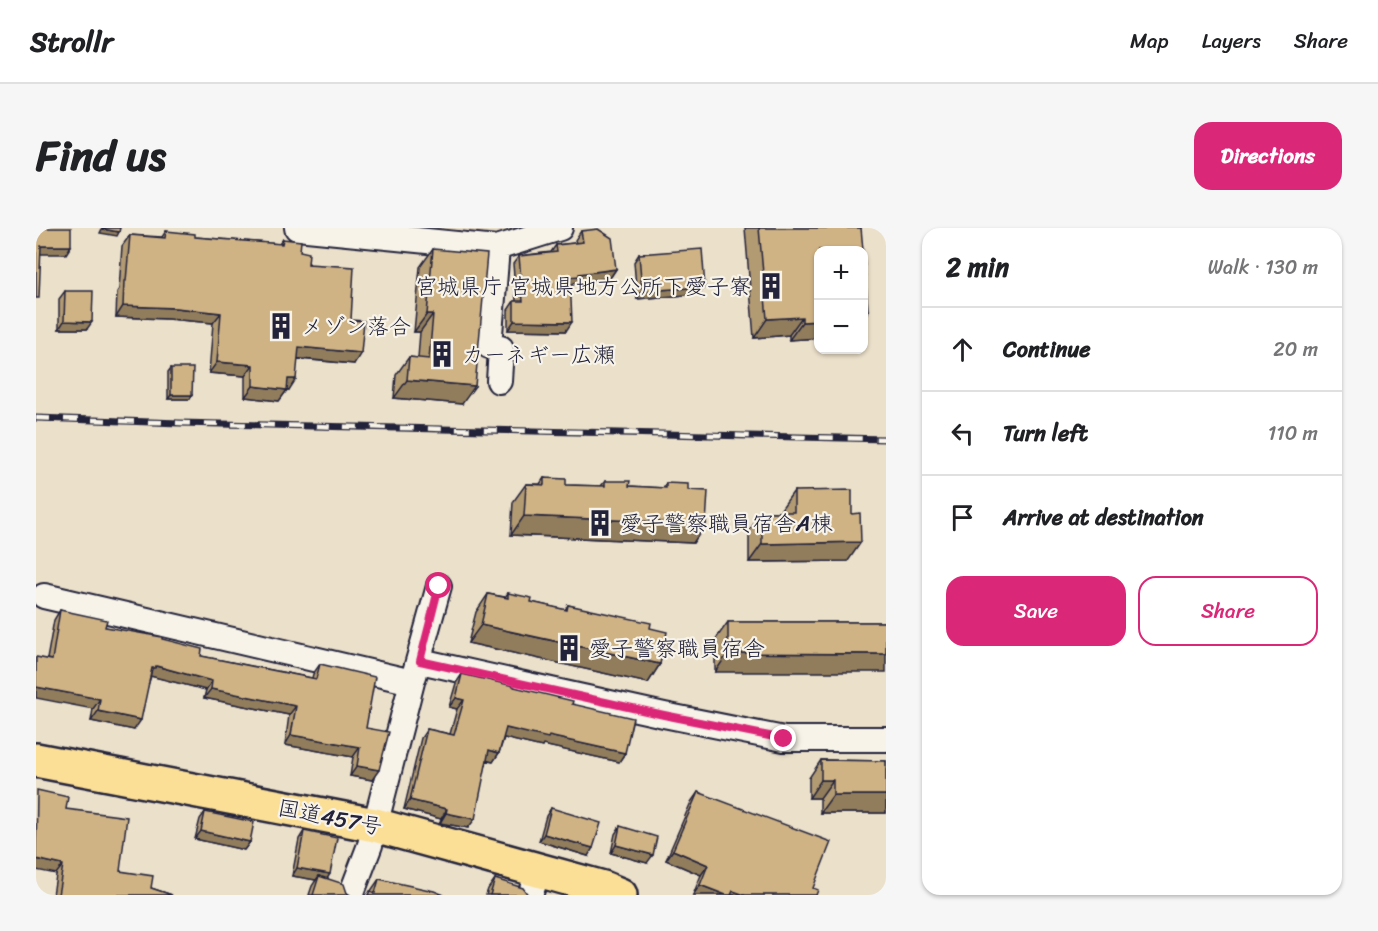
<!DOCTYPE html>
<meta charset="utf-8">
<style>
:root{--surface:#fff;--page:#f6f6f6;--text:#202124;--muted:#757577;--line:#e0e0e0;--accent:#db2777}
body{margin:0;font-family:Sriracha,"Klee One",sans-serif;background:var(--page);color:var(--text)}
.controls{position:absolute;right:18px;top:18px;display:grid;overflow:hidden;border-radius:12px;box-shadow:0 2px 4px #0004}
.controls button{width:54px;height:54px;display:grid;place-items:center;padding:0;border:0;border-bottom:2px solid var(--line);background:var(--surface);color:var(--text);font:30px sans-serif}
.stop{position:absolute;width:18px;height:18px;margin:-14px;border:4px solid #db2777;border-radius:50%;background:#fff}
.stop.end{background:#db2777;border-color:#fff;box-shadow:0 2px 6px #0008}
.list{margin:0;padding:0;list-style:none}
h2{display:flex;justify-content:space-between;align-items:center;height:78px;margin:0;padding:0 24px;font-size:26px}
h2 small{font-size:20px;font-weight:400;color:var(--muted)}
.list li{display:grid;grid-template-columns:39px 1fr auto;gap:18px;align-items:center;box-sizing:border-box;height:84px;padding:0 24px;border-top:2px solid var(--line)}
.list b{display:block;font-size:22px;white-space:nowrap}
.list em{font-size:20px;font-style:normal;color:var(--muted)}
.actions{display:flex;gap:12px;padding:18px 24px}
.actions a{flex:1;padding:14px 0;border:2px solid var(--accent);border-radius:18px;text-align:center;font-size:21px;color:var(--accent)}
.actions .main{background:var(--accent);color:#fff}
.icon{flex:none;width:33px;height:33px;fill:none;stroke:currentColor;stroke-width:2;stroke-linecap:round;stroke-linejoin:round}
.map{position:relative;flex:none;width:850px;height:667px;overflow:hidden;border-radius:18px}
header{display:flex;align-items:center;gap:36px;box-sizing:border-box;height:84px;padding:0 30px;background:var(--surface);border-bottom:2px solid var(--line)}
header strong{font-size:28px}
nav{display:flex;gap:33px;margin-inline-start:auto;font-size:21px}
.intro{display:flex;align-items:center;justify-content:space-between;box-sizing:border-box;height:144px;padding:0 36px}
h1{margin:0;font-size:42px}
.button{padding:15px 27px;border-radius:18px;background:var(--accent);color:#fff;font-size:21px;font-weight:700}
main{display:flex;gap:36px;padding:0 36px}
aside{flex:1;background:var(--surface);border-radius:18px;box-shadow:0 2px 4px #0004}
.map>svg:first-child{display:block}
</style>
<header>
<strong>Strollr</strong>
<nav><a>Map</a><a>Layers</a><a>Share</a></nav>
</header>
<div class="intro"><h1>Find us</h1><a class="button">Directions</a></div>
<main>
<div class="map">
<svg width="850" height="667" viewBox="0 0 850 667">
<rect width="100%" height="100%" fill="#ebe0ca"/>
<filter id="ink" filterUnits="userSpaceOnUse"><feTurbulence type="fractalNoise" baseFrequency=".0167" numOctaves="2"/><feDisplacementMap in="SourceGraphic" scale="12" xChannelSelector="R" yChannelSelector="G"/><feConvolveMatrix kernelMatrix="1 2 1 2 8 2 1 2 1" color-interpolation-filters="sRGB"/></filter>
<g filter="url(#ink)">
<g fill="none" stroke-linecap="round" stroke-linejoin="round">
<defs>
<path id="minor" d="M261,0L461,20L524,0
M461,20L453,118L465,120L463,153
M8,368L376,454L334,617L315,667
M384,433L628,487L748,511H850
M378,448L403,358
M494,667L503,642"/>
<path id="highway" d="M0,532L339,597L567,660L584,667"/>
</defs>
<use href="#minor" stroke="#22223b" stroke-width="28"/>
<use href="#highway" stroke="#22223b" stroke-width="38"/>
<use href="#minor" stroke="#f7f3e8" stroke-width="24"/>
<use href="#highway" stroke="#fbdf96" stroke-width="33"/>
<defs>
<path id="rail" d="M0,190L144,195L850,211"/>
</defs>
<use href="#rail" stroke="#22223b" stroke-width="7"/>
<use href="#rail" stroke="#f7f3e8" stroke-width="4.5" stroke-dasharray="14" stroke-linecap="butt"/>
</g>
<path fill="#b29a72" stroke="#22223b" stroke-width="1.5" d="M709,0H825L783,110L753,112V107L718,110Z
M130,3L159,9L243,16L247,11L264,23L315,92L318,136L262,131L253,162H251L243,173L209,169V148L173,145L177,95L132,91L80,89L81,64L83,61L86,18L94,7L126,9Z
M545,3L580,41L574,50L538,55L537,57H535L530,103L472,102V82L478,73H480L477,36L483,28L515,24L520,17L540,15L539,12Z
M397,21L426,176L358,170L360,147L373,129L382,130L384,104H378L384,39Z
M603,26L663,66L601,71L598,34Z
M29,63L51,101H23V71Z
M135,140L156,167L154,171H132V144Z
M508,250L530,257L565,258L569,253L593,258L627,260L630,255L652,262L670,296L657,315L475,307L477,274L490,256H504Z
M758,263L816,286L812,333L713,334V303L726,284H745V281Z
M472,365L495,374L529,382L532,377L614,400L624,436L612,455L432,415L440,384L452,366L469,369Z
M24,382L69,399L126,411L165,428L276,450L277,446L284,436L330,500L336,552L314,548L317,529L249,517L253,487L168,470L170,462L115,448L98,502L55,493L57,481L11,431L18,392Z
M692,394H850L679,444V412Z
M426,446L478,459L536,476L589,525L583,534L507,517L506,519L468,510L463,525L457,534L451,533L432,600L404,595L405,591L368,581L385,510L391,501L414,506L421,481L413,479L420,455Z
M785,532L850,533V585H784V570H773V550Z
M662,564L777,660L780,667H657L665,647L630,632L655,574Z
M515,580L552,628L503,613L510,588Z
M30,581L84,643L115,660L136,667H17Z
M169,584L214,614L208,622L159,611L164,591Z
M584,598L611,635L575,625L579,606Z
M268,603L291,650L314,667H273L276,658L280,652L256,648L263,611Z
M343,651L408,667H332Z
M459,651L491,666L492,667H450L452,661Z"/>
<path fill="#917d5c" stroke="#22223b" stroke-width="1.5" d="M66,1L83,4L81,8L64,5Z
M5,18H35L30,26H0Z
M580,41L574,50L538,55L537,57L528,58L534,49L543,46Z
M669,59L663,66L601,71L606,63Z
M87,78L140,80L185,85L177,95L132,91L80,89Z
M832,83L828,90V84Z
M391,86H397L384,104H378Z
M766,89L753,107L718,110L731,91Z
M28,93L56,94L51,101H23Z
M478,93L536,94L530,103L472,102Z
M783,93V110L753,112L766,94Z
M263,119L325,125L318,136L256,130Z
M181,134L217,137L209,148L173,145Z
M252,151H260L253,162L244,161Z
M371,152L439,158L426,176L358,170Z
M217,158L251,162L243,173L209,169Z
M135,167H156L154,171H132Z
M488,288L670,296L657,315L475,307Z
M825,314L812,333L713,334L726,316Z
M445,397L624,436L612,455L432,415Z
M692,425L850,426V444H679Z
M120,438L176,453L170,462L114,448L116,440Z
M0,459L64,471L57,481L0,470Z
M175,461L260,478L253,487L168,470Z
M420,470L428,472L421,481L413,479Z
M62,483L105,492L98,502L55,493Z
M470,500L513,508L589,525L583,534L507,517L506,519L464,509Z
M255,507L324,519L317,529L249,517Z
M453,522L463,525L457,534L446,531Z
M321,538L343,542L336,552L314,548Z
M785,552H797L784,570H773Z
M797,567H850V585H784Z
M374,572L411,581L405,591L368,581Z
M410,585L439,591L432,600L404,595Z
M165,603L214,614L208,622L159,611Z
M508,606L557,620L552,628L503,613Z
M580,617L617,627L611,635L575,625Z
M637,622L672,637L665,647L630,632Z
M0,631L27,637L20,646L0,642Z
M261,640L294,646L289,654L283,648L280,652L256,648Z
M664,657L690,667H657Z
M697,663L709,667H694Z"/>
<path fill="#cfb384" stroke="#22223b" stroke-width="1.5" d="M0,0H35V18H5L3,70H0Z
M67,0H84L83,4L66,1Z
M723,0H825L827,22H783V93L766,94V89L731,91Z
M562,1L576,10L580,41L543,46V48L534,49L536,94L478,93V73H487L483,28L521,24L520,17L547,14L545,3Z
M130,3L159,6V9L246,16L247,11L265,13L264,23L273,25L272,36L318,39L315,92L328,93L325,125L263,119L260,151H252L251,162L217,158V137L181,134L185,85L140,80L87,78L88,53H90L94,7L129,10Z
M397,21L451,26L439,158L371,152L373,129L393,131L397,86H391Z
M666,21L669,59L606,63L603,26Z
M828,29L832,83L828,84Z
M29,63H57L56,94L28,93Z
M135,140H157L156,167H135Z
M508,250L530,251V257L569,258V253H594L593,258L630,260V255L652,256V262L672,263L670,296L488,288L490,256L508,257Z
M816,262V286L824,285L825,314L726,316V284H758V263Z
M472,365L496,370L495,374L531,382L532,377L615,395L614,400L631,404L624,436L445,397L452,366L472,370Z
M24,382L71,392L69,399L126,409V411L166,421L165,428L280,451L284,436L339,449L330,500L353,504L343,542L321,538L324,519L255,507L260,478L175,461L176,453L120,438L119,440H116L105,492L62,483L64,471L0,459V429L16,432Z
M692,394H850V426L692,425Z
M426,446L478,458V459L537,473L536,476L597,490L589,525L513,508L512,510L470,500L463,525L453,522L439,591L410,585L411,581L374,572L391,501L418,507L428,472L420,470Z
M785,532L850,533V567H797V552H785Z
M1,562L32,569L30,581L91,589L84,643L117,648L115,660L136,667H22L27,637L0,631Z
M662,564L795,614L777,660L782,662L780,667H709L697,663L695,667H690L664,657L672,637L637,622Z
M515,580L565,595L557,620L508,606Z
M169,584L218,594L214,614L165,603Z
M584,598L621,609L617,627L580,617Z
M268,603L301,610L294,646L261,640Z
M283,648L308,656L311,665L314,667H277Z
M343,651L398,663L408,667H332L334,663L339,665Z
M459,651L487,660L492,667H454Z"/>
</g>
<g fill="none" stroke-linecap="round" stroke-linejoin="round" filter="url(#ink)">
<path stroke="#db2777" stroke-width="8" d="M403,358L384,433L628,487L748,511"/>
</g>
<defs>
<symbol id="building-bare" viewBox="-9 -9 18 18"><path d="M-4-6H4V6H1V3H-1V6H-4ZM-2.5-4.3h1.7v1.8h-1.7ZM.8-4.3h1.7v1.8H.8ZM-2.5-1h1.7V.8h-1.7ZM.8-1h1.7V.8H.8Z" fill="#22223b" stroke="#f7f3e8" stroke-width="2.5" paint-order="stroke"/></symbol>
</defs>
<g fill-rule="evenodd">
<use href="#building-bare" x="716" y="39" width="38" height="38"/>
<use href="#building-bare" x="226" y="79" width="38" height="38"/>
<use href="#building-bare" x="387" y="107" width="38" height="38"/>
<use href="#building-bare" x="545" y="276" width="38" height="38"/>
<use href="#building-bare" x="514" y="401" width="38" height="38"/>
</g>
<g text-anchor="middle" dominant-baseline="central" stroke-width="4.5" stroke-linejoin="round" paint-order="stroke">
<g font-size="22" fill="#22223b" stroke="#f7f3e8" text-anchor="start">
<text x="715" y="58" text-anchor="end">宮城県庁 宮城県地方公所下愛子寮</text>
<text x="265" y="98">メゾン落合</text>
<text x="426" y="126">カーネギー広瀬</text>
<text x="584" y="295">愛子警察職員宿舎A棟</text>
<text x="553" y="420">愛子警察職員宿舎</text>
</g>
<g font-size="22" fill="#22223b" stroke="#f7f3e8">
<text transform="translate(294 589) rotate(11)">国道457号</text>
</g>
</g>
</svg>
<div class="controls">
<button>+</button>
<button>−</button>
</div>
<div class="stop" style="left:403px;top:358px"></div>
<div class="stop end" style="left:748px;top:511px"></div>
</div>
<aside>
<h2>2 min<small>Walk · 130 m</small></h2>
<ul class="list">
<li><svg class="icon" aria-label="ahead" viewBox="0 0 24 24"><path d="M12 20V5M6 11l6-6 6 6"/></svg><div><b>Continue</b></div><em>20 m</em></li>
<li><svg class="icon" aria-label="left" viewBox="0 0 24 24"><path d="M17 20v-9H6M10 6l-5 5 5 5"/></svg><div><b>Turn left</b></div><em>110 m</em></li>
<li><svg class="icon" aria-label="arrive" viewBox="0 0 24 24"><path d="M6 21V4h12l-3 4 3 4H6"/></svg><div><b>Arrive at destination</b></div></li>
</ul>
<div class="actions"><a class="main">Save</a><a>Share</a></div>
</aside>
</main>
